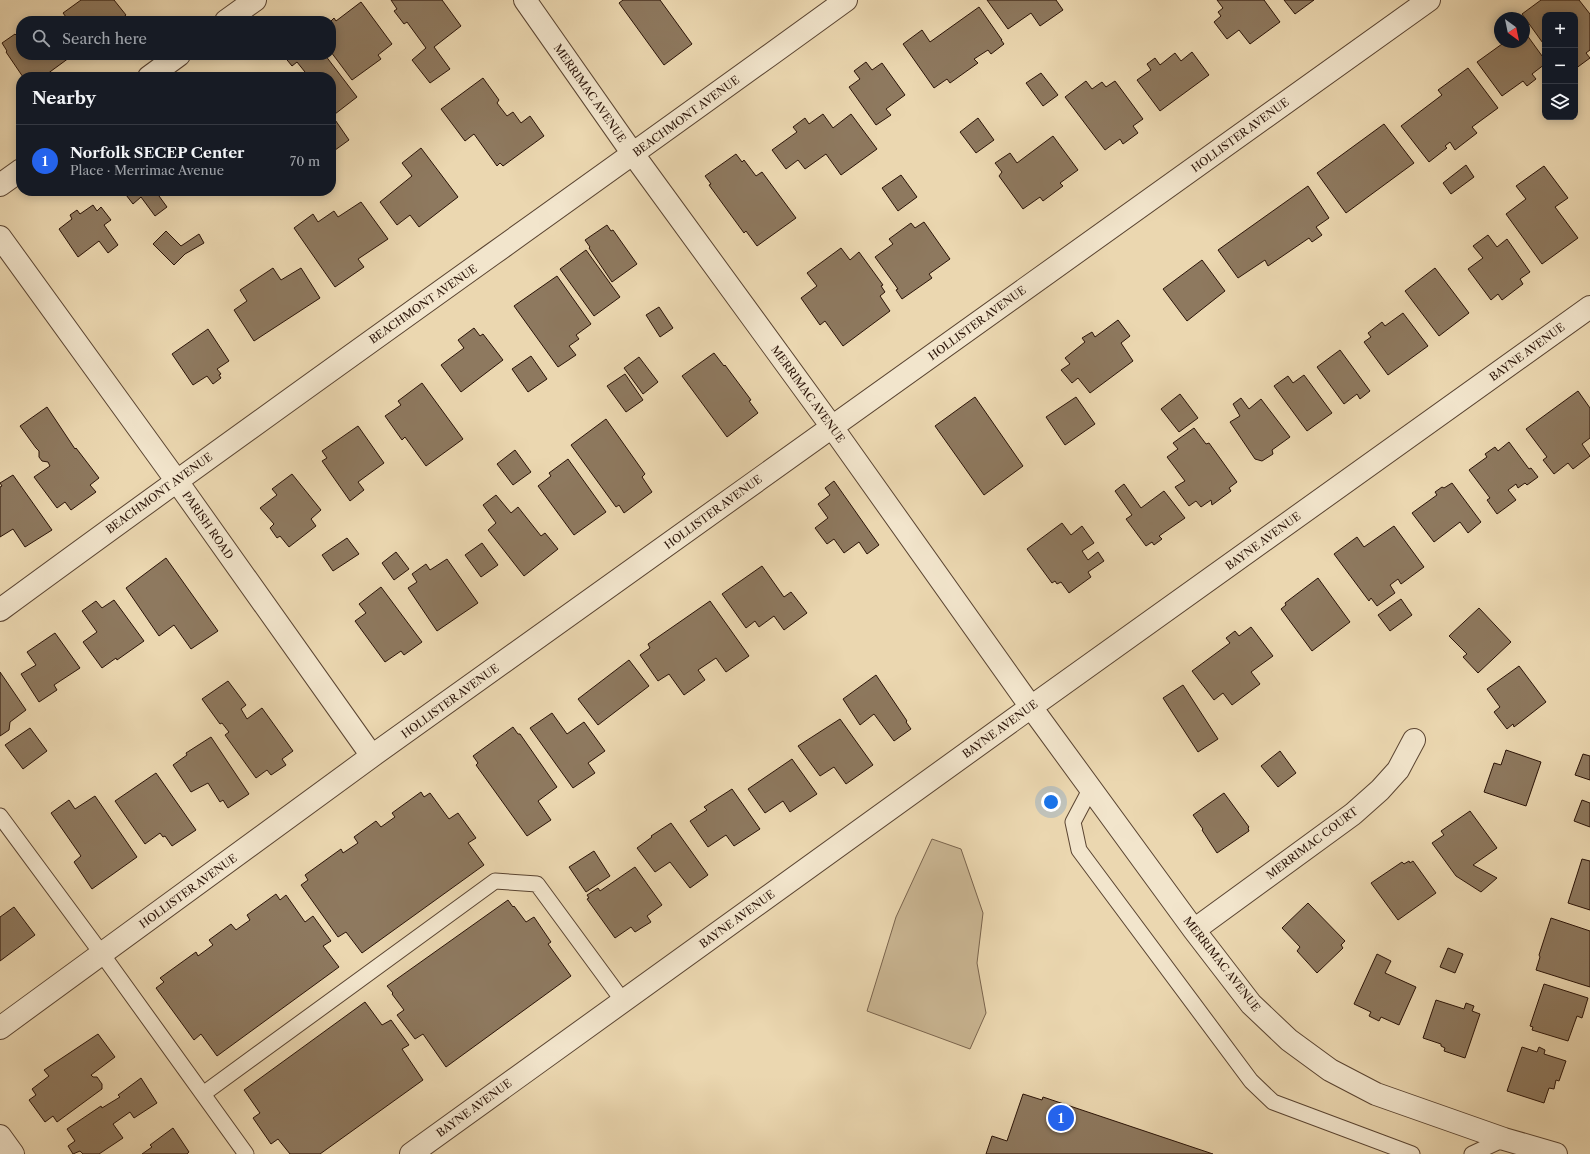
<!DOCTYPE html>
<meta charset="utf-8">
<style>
:root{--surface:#171b24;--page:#242831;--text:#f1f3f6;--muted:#9ea1a6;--line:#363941;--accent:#2563eb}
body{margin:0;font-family:"Libre Caslon Text",serif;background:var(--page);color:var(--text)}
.controls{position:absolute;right:12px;top:12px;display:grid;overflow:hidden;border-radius:8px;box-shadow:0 2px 10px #0003}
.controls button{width:36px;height:36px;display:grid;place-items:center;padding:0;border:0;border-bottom:1px solid var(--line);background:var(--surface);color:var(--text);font:20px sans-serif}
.compass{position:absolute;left:1494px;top:12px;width:36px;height:36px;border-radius:50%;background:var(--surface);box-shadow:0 2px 10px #0003;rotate:147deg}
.you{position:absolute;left:1051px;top:802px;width:14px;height:14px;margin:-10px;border:3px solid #fff;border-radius:50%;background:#1a73e8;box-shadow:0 0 0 6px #1a73e833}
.badge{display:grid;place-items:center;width:26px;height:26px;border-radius:50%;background:var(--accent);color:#fff;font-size:13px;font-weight:700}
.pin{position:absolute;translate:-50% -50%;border:2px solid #fff;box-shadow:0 1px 4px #0006}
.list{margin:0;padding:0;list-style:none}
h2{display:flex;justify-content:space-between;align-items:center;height:52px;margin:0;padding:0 16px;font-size:17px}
h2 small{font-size:13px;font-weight:400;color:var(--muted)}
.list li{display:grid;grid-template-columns:26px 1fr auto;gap:12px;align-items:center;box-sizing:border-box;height:72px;padding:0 16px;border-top:1px solid var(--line)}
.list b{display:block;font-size:15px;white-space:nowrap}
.list p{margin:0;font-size:13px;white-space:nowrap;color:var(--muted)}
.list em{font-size:13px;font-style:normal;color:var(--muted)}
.icon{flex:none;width:22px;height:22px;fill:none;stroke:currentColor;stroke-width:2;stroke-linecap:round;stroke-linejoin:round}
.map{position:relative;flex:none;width:1590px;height:1154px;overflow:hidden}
.search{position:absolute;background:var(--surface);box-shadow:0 2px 10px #0003;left:16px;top:16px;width:320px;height:44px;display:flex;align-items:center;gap:10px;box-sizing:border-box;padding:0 14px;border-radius:16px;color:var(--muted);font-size:15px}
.panel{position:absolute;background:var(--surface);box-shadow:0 2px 10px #0003;left:16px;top:72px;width:320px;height:124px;border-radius:16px}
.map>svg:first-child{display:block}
</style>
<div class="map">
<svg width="1590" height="1154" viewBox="0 0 1590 1154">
<rect width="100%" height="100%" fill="#ebd7b0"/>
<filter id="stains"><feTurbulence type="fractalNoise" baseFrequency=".005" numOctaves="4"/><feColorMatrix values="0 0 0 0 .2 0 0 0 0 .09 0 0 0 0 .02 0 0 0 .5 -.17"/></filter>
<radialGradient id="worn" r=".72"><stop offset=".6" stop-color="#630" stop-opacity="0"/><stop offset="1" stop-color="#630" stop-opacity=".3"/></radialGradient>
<path fill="#cab693" stroke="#7a644d" d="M932,839L961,849L983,913L977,963L986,1013L970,1049L867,1011L896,917Z"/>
<path fill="#8e795f" stroke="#2a1307" d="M81,0H114L126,15L119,21H69L63,13Z
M391,0H442L461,26L434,47L450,69L430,83L412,60L426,48L407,22L404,24L394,11L397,9Z
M623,0H660L692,44L664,65L619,3Z
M987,0H1056L1063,10L1040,26L1031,13L1008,29Z
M1217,0H1264L1280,22L1250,44L1239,30L1227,39L1214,22L1221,16L1218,12L1223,8Z
M1284,0H1314L1295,14Z
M1541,0H1579L1590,14V50L1586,53L1590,58L1575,69V15H1545V46L1522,14Z
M361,2L392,44L378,55L381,59L352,80L331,52V21L334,18L336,21Z
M979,7L1002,40H1001L1004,44L991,54L988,50L974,59L978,63L950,83L947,79L934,88L903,44L922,30L930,42Z
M1524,31L1545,60V64L1532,74L1536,79L1527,86L1523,81L1502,96L1477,62L1502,44L1501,42H1524Z
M21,33V55H73L43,77H23L6,52L7,51L2,43L15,34L17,36Z
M1192,52L1209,75L1160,111L1137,80L1151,70L1147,64L1155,58L1160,65L1175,53L1181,61Z
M283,55H325L357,97L335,114L331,108V77H309L297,62L292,66Z
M866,62L872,70L882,63L905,95L886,109L891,115L876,125L849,87L860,79L854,71Z
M1468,68L1498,108L1472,127L1477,133L1455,150L1450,142L1445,146L1447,148L1429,162L1401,126L1442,95L1438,90Z
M1041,73L1058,95L1043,106L1026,83Z
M483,78L499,100L497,103L507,116L513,112L521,123L530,116L544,136L503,166L500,163L497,166L474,134L465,141L441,109Z
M1086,81L1092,89L1102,82L1106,87L1115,81L1143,119L1133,126L1138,133L1123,144L1120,139L1105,150L1065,97Z
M331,114L349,140L331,153Z
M823,114L833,128L851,114L877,149L841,175L826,154L805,169L798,160L786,169L772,150L797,132L793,127L805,118L809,124Z
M978,118L994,140L976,153L960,132Z
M1384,124L1414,163L1346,213L1317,173Z
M1053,136L1078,170L1060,183L1063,186L1043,201L1040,197L1023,209L999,176L1002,172L995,163L1010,153L1017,163Z
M421,148L458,197L419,227L410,215L397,225L380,202L412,176L402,163Z
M736,154L742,162L744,160L756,176L762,172L796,218L757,246L746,231L744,233L709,185L711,184L705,176Z
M1466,165L1474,177L1451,194L1443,183Z
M1544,166L1568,198L1555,207L1578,238L1542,264L1506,214L1526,199L1516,186Z
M901,175L917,197L898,211L882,188Z
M1308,186L1329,218L1316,227L1322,235L1312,242L1309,238L1268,266L1265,260L1238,278L1218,250Z
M123,191H166L159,196L167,207L155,216L141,197L133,204Z
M361,202L388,239L358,259L364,267L335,287L294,228L313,214L318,222L334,211L338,217Z
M93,205L97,211L101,207L111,220L104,225L118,245L108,253L99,241L78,257L59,229L72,219L70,215L77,210L80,214Z
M924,222L950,259L929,274L932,278L902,299L896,290L898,289L875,257L893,244L889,239L911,223L915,228Z
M607,225L611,231L613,230L637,264L612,282L589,248L590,247L585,240Z
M166,231L181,246L199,234L204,243L185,254L174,265L153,244Z
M1488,235L1497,247L1507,239L1530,272L1520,279L1523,284L1502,300L1498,294L1491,300L1468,269L1483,258L1473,246Z
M841,248L850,260L859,252L883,285L881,286L885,292L880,296L890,311L843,346L825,321L820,325L801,298L817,286L807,273Z
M586,250L620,297L594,316L560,269Z
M1202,260L1225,291L1187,321L1163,289Z
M273,268L281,280L301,268L320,298L254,341L234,310L247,301L240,290Z
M1435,268L1469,313L1439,336L1405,291Z
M557,276L591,324L576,335L579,339L569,346L576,355L558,367L514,306Z
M659,307L673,328L660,337L646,315Z
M1403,313L1428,346L1388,375L1364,342L1371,337L1368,333L1382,322L1385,326Z
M1118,320L1130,336L1121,343L1133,361L1090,393L1078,378L1072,383L1061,370L1070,364L1065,358L1085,342L1082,338L1092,332L1095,337Z
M474,328L480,336L483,334L503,360L461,392L441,365L464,348L458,340Z
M208,329L229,361L217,369L221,374L219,375L221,378L213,384L207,376L193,385L172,354Z
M1340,350L1370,391L1360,399L1357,394L1344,404L1317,367Z
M714,353L724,366L725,365L751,400L749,401L758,413L727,437L682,376Z
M531,356L547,379L528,392L512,369Z
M639,357L658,382L643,394L624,368Z
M625,374L643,400L626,412L607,386Z
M1304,375L1332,413L1307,431L1274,386L1288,376L1293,383Z
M422,383L463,439L426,466L405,437L402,440L385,416L401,405L398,401Z
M1578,391L1590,408V438L1582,444L1590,456L1573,469L1568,463L1554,474L1543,460L1547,457L1526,429Z
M1180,394L1198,418L1179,432L1161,409Z
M975,397L1023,466L984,495L935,426Z
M1076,397L1095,424L1065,445L1046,417Z
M1241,398L1249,409L1261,399L1290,437L1272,450L1273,454L1262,461L1255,459L1230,422L1240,416L1233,404Z
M47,407L75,449L76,448L99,478L90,485L96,492L71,510L65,502L57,508L34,477L50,466L48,462L42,461L39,457V451L36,448L20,426Z
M606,419L645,474L642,477L652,492L624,513L619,505L616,507L571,445Z
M358,426L384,463L358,482L364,490L350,501L322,461L327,458L322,451Z
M1194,428L1206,444L1209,443L1237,482L1229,488L1231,491L1212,505L1211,500L1201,507L1196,501L1189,506L1175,487L1185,481L1167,457L1178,449L1173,443Z
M1509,442L1529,469L1531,468L1538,477L1527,485L1525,483L1518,488L1516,484L1508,490L1516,500L1497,514L1487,500L1490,498L1469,470L1487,457L1485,454L1495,447L1498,451Z
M515,450L531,472L513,485L497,464Z
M568,459L606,512L574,535L538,486L551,476L549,473Z
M292,474L321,510L311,519L316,526L289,547L280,536L277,538L270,528L274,524L260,508L277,495L272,489Z
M13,475L52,530L25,547L13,529L0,537V487L2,486L0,483Z
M834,481L879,545L867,554L859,542L844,553L834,539L827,544L815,528L828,518L818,504L830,495L825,488Z
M1452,483L1481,522L1468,533L1460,522L1434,542L1412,513L1437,495L1435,492L1442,487L1444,488Z
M1124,484L1141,508L1164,491L1185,518L1159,536L1162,539L1154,545L1152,542L1146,546L1126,519L1132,515L1115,491Z
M496,495L511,513L518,507L541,536L545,533L558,549L524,576L488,530L496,523L483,505Z
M1062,523L1071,535L1082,526L1094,543L1082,551L1088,560L1098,552L1104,561L1088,572L1091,577L1069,593L1061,582L1057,584L1055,581L1052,583L1027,549Z
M1394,526L1424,567L1401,584L1398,579L1390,585L1395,593L1377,606L1371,598L1369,601L1334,554L1357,537L1364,547Z
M347,538L359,554L333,571L322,555Z
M482,543L498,565L481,577L465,555Z
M396,552L409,569L394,580L382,563Z
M166,558L218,631L191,649L174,625L159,636L126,588Z
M447,559L478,603L437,631L408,588L417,582L412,574L426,564L430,570Z
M762,566L784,597L791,592L807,613L784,630L774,616L759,627L755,621L746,628L722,594Z
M1318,578L1350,622L1312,651L1281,609L1286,605L1285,603Z
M381,587L422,642L404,655L401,651L385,662L355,621L366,613L359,604Z
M1401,599L1412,615L1390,631L1378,615Z
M114,600L144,641L117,660L116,658L102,668L83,642L97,632L82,611L96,601L102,608Z
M710,601L749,656L726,672L716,658L698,670L705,680L684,695L669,674L658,681L640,655L650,648L648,644Z
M1479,608L1511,642L1478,673L1463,657L1467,654L1449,636Z
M1251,627L1273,656L1251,672L1260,684L1232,705L1223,693L1214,700L1192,671L1230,643L1226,638L1235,631L1239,636Z
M55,633L80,668L54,685L57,690L39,702L21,674L36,665L27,652Z
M629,660L649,686L598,725L578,699Z
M1519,666L1546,702L1514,727L1513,724L1507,729L1494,712L1500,707L1487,689Z
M0,672L26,710L10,722L9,730L0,736Z
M876,675L907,721L906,722L911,729L894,741L874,714L860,725L843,699Z
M228,681L246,705L241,709L247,719L262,708L293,751L282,759L286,765L271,775L267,770L256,778L225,735L229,732L222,723L220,724L202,699Z
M1183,685L1218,739L1198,752L1163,698Z
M552,713L567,734L584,722L605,751L588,763L595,773L573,788L530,728Z
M840,719L873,765L846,784L834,767L820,776L798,746Z
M513,727L518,734H520L557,787L538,801L551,820L527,836L476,765L478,763L473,756Z
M30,728L47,751L23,769L5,745Z
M211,737L249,794L228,808L223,800L220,802L208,783L191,792L173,765L187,755L186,753Z
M1506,750L1541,762L1526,806L1484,792L1494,763L1501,765Z
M1280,751L1296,773L1278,787L1261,766Z
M1583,754L1590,756V780L1575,775Z
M792,759L817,794L790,812L783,801L765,813L748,789Z
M156,773L196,830L172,846L165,836L163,837L160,833L145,844L115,801Z
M732,789L760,829L734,846L726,835L708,847L690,821L707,810L704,807Z
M421,792L424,797L430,793L449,819L458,813L476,838L468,843L484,865L362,953L346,932L338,937L301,885L308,880L305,875L341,849L343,853L358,843L354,837L376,821L381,827L395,817L392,813Z
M1224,793L1249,827L1248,828L1249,831L1217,853L1202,830L1203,829L1193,815Z
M95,796L137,857L92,889L74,862L81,856L51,813L69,800L75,809Z
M1582,800L1590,803V827L1574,821Z
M1470,811L1497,848L1473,865L1497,878L1481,892L1456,876L1432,843L1444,835L1441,831Z
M671,823L708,875L690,888L670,862L655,872L637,848L652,837L651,836Z
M594,851L610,876L586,892L569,867Z
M1582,859L1590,861V910L1568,903Z
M1409,861L1410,863L1413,861L1436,893L1398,920L1371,883L1402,862L1404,864Z
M635,867L662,905L647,916L651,922L635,932L631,927L615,938L587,899L589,898L587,895L598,888L600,891Z
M276,894L280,900L286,895L305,922L313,916L331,941L323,946L339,967L217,1056L201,1034L194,1040L156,988L164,982L160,978L196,952L198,956L213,945L209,940L231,924L236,930L250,920L247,915Z
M508,900L513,907L514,906L526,922L534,917L551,942L548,944L571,976L446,1067L423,1034L415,1039L397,1015L404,1010L392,994L393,993L387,986Z
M1308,903L1345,941L1341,945L1343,948L1317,973L1297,951L1300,947L1282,928Z
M14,907L35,935L0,961V917Z
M1551,918L1590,931V987L1536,970L1540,957L1539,955Z
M1448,948L1463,954L1455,973L1440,967Z
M1377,954L1391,961L1385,973L1416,987L1399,1025L1381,1017L1379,1021L1369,1016L1371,1012L1354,1004Z
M1544,984L1588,998L1582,1018L1577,1016L1568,1041L1532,1030L1533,1027L1530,1026Z
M1436,1000L1464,1009L1466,1003L1474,1006L1472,1011L1480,1014L1465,1058L1444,1051L1445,1048L1441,1046V1044L1423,1038Z
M365,1002L382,1025L391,1020L409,1045L402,1049L423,1080L320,1154H290L278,1139L271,1144L253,1118L260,1113L244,1090Z
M98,1034L115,1057L91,1075L93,1077H97L102,1084V1089L57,1122L53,1116L45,1122L29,1100L36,1095L32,1089L49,1076L44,1070Z
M1522,1047L1537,1052L1539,1047L1545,1050L1544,1054L1566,1061L1559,1081L1556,1080L1554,1089L1549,1088L1544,1103L1507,1091Z
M141,1078L157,1103L134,1118L130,1112L113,1124L123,1138L99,1154H83L80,1151L73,1154L68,1146L75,1141L67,1129L101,1106L102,1108L120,1097L118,1095Z
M1023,1094L1042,1100L1043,1097L1213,1154H986L992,1136L1007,1141Z
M173,1128L189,1152L187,1154H142L152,1147L150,1145Z"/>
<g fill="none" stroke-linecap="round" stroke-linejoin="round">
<defs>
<path id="lane" d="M1091,788L1073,822L1079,850L1251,1081L1273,1102L1412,1154
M0,816L102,954L246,1154
M203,1094L495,881L537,884L623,1001
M1472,1154L1504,1139"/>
<path id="street" d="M525,0L633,154L832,427L1031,707L1194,930L1251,1004L1289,1040L1330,1070L1376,1094L1504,1139L1556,1154
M226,21L255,0
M149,77L179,55
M0,185L21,170
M0,237L176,480L372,756
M0,610C280,404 565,204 846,0
M1194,930L1353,814L1380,790L1398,770L1414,740
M0,1028L372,756L1429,0
M0,1136L13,1154
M411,1154L1031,707L1590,307"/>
</defs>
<use href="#lane" stroke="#5a4431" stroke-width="17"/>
<use href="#street" stroke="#5a4431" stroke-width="24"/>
<use href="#lane" stroke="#f2e5cc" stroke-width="15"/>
<use href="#street" stroke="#f2e5cc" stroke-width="22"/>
</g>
<g text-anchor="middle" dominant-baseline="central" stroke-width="3" stroke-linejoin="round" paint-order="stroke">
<g font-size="11" fill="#2a1307" stroke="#f2e5cc">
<text transform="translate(590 93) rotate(55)">MERRIMAC AVENUE</text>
<text transform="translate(686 116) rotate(-36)">BEACHMONT AVENUE</text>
<text transform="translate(1240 135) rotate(-36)">HOLLISTER AVENUE</text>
<text transform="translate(423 304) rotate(-35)">BEACHMONT AVENUE</text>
<text transform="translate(977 323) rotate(-36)">HOLLISTER AVENUE</text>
<text transform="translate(1527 352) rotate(-36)">BAYNE AVENUE</text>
<text transform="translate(808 394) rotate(54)">MERRIMAC AVENUE</text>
<text transform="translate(159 493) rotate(-36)">BEACHMONT AVENUE</text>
<text transform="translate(713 512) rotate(-36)">HOLLISTER AVENUE</text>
<text transform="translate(208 525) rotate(55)">PARISH ROAD</text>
<text transform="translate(1263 541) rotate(-36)">BAYNE AVENUE</text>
<text transform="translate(450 701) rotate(-36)">HOLLISTER AVENUE</text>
<text transform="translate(1000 729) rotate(-36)">BAYNE AVENUE</text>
<text transform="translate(1312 843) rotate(-37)">MERRIMAC COURT</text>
<text transform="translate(188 891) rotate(-36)">HOLLISTER AVENUE</text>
<text transform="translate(737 919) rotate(-36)">BAYNE AVENUE</text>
<text transform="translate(1222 964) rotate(52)">MERRIMAC AVENUE</text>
<text transform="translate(474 1108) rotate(-36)">BAYNE AVENUE</text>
</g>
</g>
<rect width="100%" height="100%" filter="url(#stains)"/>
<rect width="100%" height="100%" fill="url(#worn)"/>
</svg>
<div class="controls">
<button>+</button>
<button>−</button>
<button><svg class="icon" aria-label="layers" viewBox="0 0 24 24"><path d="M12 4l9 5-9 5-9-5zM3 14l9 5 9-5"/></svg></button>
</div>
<svg class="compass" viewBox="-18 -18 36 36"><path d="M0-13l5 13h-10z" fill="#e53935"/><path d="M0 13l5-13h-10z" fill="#9ea1a6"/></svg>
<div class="you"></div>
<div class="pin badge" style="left:1061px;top:1118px">1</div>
<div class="search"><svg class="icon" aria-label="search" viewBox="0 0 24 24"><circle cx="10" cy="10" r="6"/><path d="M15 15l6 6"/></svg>Search here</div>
<section class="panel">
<h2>Nearby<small></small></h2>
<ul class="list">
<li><span class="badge">1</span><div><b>Norfolk SECEP Center</b><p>Place · Merrimac Avenue</p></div><em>70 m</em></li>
</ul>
</section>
</div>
